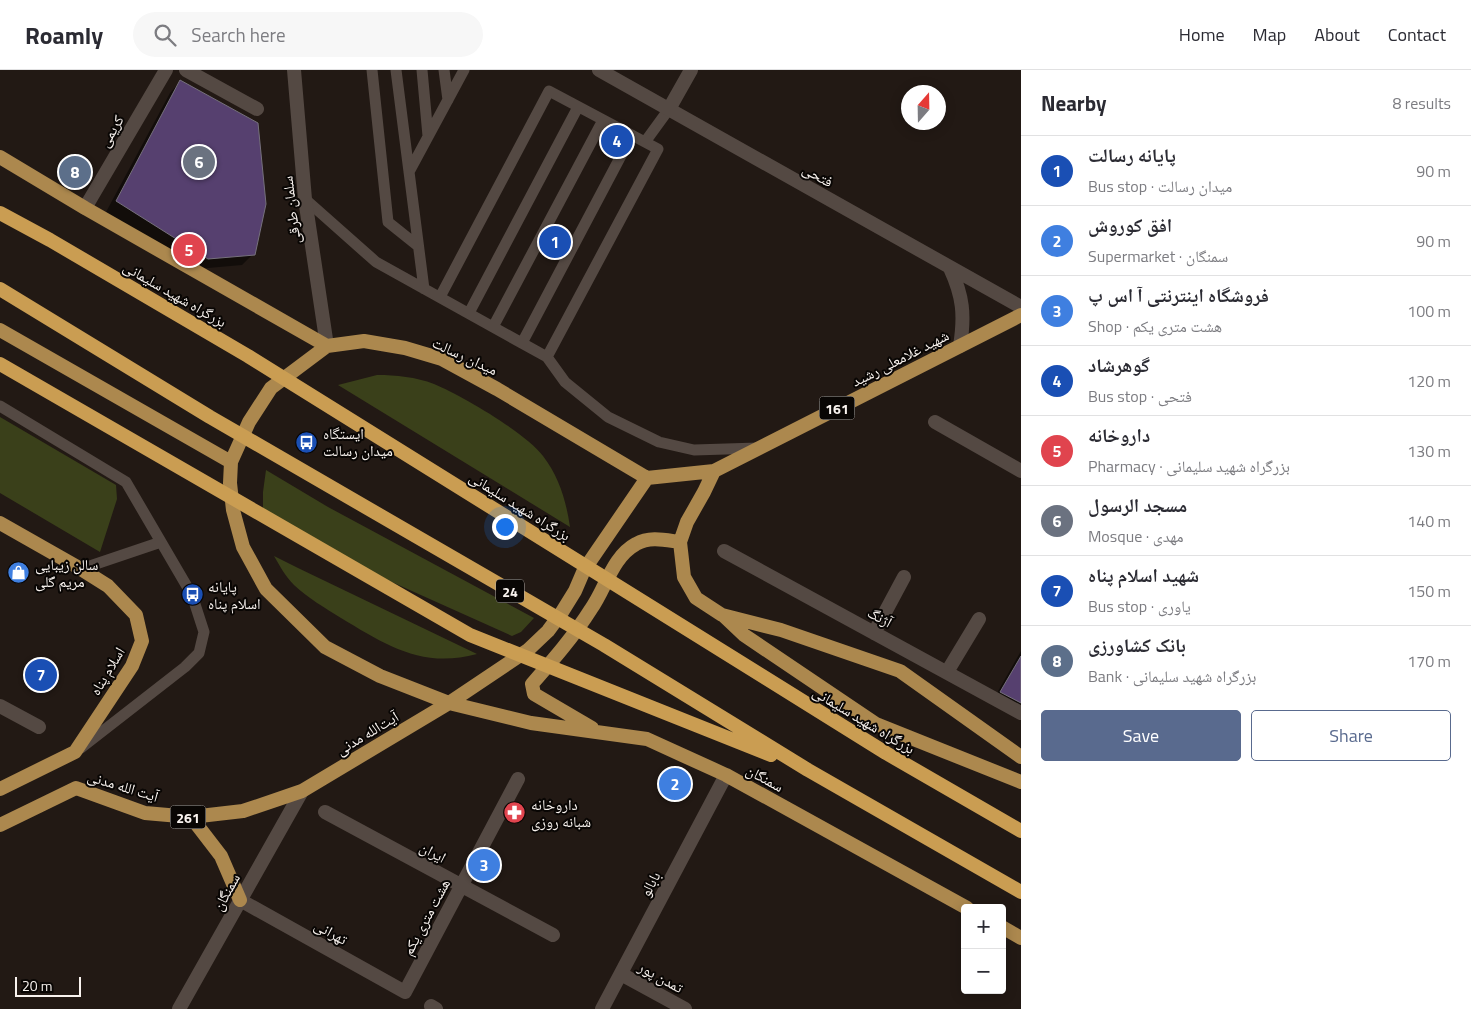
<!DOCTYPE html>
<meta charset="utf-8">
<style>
:root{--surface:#fff;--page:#f7f7f7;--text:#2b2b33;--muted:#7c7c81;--line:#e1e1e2;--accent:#596a8e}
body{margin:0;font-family:"Titillium Web","Noto Naskh Arabic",sans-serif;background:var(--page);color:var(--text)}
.controls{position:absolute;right:15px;bottom:15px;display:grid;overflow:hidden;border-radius:5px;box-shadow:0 2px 12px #0003}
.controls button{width:45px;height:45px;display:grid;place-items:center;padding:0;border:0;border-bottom:1px solid var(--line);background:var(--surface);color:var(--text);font:25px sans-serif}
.compass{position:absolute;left:901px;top:15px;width:45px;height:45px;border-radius:50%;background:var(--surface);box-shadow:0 2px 12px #0003;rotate:20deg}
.scale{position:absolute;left:15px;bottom:12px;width:66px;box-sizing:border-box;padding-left:5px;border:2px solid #f9f3ef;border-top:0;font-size:14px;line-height:18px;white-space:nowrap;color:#f9f3ef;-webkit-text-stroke:4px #090604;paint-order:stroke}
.you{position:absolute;left:504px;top:456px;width:18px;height:18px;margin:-12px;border:4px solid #fff;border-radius:50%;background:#1a73e8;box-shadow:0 0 0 8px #1a73e833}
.badge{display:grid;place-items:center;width:32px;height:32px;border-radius:50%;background:var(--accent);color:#fff;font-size:16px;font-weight:700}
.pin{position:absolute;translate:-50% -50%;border:2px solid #fff;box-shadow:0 1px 5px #0006}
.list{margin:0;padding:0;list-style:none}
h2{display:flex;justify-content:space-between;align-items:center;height:65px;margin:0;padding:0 20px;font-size:21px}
h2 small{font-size:16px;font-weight:400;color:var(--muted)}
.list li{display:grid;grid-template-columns:32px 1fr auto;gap:15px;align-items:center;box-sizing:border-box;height:70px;padding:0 20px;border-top:1px solid var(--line)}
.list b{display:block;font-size:19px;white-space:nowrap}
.list p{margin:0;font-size:16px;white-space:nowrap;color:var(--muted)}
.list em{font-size:16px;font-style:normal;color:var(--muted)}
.actions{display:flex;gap:10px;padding:15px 20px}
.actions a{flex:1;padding:11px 0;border:1px solid var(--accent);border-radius:5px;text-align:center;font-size:18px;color:var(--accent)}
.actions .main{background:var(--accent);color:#fff}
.icon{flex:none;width:28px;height:28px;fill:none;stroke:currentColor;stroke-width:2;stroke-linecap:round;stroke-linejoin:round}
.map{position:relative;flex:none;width:1021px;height:939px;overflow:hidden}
header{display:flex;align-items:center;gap:30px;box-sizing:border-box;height:70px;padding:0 25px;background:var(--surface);border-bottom:1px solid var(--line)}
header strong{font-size:24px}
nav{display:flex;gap:28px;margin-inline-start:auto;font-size:18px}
.search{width:350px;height:45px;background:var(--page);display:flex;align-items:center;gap:12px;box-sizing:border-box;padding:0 18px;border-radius:28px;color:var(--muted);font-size:19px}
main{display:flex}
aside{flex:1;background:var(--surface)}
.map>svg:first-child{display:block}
</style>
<header>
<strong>Roamly</strong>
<div class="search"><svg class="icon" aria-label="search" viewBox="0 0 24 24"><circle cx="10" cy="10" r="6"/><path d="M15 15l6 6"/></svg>Search here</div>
<nav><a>Home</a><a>Map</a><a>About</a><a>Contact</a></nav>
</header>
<main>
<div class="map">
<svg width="1021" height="939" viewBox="0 0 1021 939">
<rect width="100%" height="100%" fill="#221914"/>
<path fill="#3a401a" d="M377,305C396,305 416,307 434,314C461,325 526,363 543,386C559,407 566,430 570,457L338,315Z
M0,347L116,415L117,429L100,482L0,423Z
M266,400L328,437L534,548L521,562L512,566L374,504L263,445V422Z
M274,486L298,498L477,584C422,599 386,575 341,548C325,538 308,528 294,515C285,506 280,496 274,486Z"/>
<path fill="#0007" d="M180,12L253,184L242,195L197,199L106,142L170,23Z
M1021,581V646L993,630Z"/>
<path fill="#56406f" stroke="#76717c" d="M180,10L258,53L266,134L255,185L208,189L116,131Z
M1021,586V633L1000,622Z"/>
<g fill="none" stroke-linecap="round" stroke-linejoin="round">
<path stroke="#544943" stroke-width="11" d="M372,0L388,152L418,176
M396,0L424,219
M422,0L428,66
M444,0L448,30
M645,72L669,39
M409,102L464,0
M305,129L376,192L547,287L565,312L608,347L659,372L694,380L758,378
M440,227L549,21L658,79L547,287
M469,243L578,37
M493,257L603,50
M522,273L632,65
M0,336L126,412L192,525L204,562L199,583L185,597L81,678
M81,499L161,472"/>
<path stroke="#544943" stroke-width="14" d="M186,0L257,39
M85,138L166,0
M935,352L1021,401
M724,481L1021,643
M874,563L904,507
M947,602L979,549
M0,636L39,657
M325,742L553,865
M240,830L405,922L518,709
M621,904L685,939
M431,936L436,939
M602,939L726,705"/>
<path stroke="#544943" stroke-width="14" d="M294,0L305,129L327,276
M599,0L1021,237
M669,39L691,0
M950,198C963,226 965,245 960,276
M179,939L302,721"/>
<path stroke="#ac884e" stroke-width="14" d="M0,87L85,138L327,276
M0,260L231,392
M714,401L704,422L687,452L680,472L684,507L696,528L722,545L781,560L900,601L1021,687
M647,408L497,319L442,289L405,278L364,271L327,276L271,318L249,352L231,392L230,413L233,440L243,477L266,519L325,577L380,606L449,633L531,653L647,669L726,705L967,838
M647,408L714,401L1021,245
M0,453L81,499L108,516L136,545L142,571L132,596L75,682L0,719
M725,547L744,565L876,654L1021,712
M592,658L534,624L532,614C553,590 574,566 591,539C606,518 612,487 636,474C650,466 665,470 680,472
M191,747L221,786L240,830
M0,755L76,718L145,743L191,747L243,741L302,721L449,633L528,580L548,561L562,542L575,521L584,500L647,408
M1002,857L1021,868"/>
<path stroke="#ca9d52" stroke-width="14" d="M0,143L50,170L248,286L886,683L1021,761
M0,219L210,347L604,575L808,700L1021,822
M0,294L470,565L771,685"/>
</g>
<defs>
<symbol id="bus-disc" viewBox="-11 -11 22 22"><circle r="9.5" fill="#1a4fb4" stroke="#090604"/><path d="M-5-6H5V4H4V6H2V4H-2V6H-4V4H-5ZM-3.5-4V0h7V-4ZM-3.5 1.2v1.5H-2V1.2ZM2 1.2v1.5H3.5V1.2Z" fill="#fff"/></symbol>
<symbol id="shop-disc" viewBox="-11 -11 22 22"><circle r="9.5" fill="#3f7fe0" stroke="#090604"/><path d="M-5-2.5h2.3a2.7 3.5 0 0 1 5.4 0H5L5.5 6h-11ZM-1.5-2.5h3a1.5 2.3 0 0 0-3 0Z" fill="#fff"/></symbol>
<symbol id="pharmacy-disc" viewBox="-11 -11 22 22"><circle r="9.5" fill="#e0444e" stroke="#090604"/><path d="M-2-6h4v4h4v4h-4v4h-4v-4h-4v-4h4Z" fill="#fff"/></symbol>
</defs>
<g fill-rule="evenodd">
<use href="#bus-disc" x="294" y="360" width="25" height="25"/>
<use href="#shop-disc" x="6" y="490" width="25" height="25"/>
<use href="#bus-disc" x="180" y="512" width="25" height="25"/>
<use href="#pharmacy-disc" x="502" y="730" width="25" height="25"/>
</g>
<g text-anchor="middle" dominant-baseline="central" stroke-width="4" stroke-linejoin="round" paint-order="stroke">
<g fill="#090604" stroke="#b1aca8" stroke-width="1">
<rect x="819.5" y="326.5" width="35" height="23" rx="4"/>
<rect x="496" y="509.5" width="28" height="23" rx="4"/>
<rect x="170.5" y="735.5" width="35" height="23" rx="4"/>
</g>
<g font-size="14" font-weight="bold" fill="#f9f3ef">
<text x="837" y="338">161</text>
<text x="510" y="521">24</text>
<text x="188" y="747">261</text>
</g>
<g font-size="15" fill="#f9f3ef" stroke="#090604">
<text transform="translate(111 61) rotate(-60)">کریمی</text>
<text transform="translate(818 105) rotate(29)">فتحی</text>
<text transform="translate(291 140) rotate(-97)">سلمان طرقی</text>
<text transform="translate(175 224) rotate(30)">بزرگراه شهید سلیمانی</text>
<text transform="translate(465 286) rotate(25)">میدان رسالت</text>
<text transform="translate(900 288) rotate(-27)">شهید غلامعلی رشید</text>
<text transform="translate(520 436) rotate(32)">بزرگراه شهید سلیمانی</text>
<text transform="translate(880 547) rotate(29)">آژنگ</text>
<text transform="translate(107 601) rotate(-59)">اسلام پناه</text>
<text transform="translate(864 650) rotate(31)">بزرگراه شهید سلیمانی</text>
<text transform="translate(367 663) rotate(-31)">آیت‌الله مدنی</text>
<text transform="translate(765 708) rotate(29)">سمنگان</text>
<text transform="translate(123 716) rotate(17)">آیت الله مدنی</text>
<text transform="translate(433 782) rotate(28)">ایران</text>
<text transform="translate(650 814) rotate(-62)">بابالو</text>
<text transform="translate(226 822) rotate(-61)">سمنگان</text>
<text transform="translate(426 847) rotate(-62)">هشت متری یکم</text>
<text transform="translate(331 862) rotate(29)">تهرانی</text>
<text transform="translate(661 907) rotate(29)">تمدن پور</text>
</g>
<g font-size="15" fill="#f9f3ef" stroke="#090604" text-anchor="start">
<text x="323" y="363">ایستگاه<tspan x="323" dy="17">میدان رسالت</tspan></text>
<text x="35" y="494">سالن زیبایی<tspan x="35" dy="17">مریم گلی</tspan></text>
<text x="208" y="516">پایانه<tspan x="208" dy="17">اسلام پناه</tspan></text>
<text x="531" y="734">داروخانه<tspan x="531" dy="17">شبانه روزی</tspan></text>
</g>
</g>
</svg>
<div class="controls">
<button>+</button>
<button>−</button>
</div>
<svg class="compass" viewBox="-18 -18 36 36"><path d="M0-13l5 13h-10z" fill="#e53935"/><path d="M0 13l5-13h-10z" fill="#7c7c81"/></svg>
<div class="scale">20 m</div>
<div class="you"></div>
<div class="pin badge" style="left:555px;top:172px;background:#1a4fb4">1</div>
<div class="pin badge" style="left:675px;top:714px;background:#3f7fe0">2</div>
<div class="pin badge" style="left:484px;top:795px;background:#3f7fe0">3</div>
<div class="pin badge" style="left:617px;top:71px;background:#1a4fb4">4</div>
<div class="pin badge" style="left:189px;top:180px;background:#e0444e">5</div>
<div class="pin badge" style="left:199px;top:92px;background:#6b7280">6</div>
<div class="pin badge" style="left:41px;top:605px;background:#1a4fb4">7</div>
<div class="pin badge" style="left:75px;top:102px;background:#5c6f8a">8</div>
</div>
<aside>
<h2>Nearby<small>8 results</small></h2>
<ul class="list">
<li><span class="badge" style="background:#1a4fb4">1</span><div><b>پایانه رسالت</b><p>Bus stop · میدان رسالت</p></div><em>90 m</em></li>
<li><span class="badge" style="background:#3f7fe0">2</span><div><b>افق کوروش</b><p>Supermarket · سمنگان</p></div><em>90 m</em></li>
<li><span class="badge" style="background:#3f7fe0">3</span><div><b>فروشگاه اینترنتی آ اس پ</b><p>Shop · هشت متری یکم</p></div><em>100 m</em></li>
<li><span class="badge" style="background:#1a4fb4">4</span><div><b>گوهرشاد</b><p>Bus stop · فتحی</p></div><em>120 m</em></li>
<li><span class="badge" style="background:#e0444e">5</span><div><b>داروخانه</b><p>Pharmacy · بزرگراه شهید سلیمانی</p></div><em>130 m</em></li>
<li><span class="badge" style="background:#6b7280">6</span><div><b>مسجد الرسول</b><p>Mosque · مهدی</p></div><em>140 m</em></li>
<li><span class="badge" style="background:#1a4fb4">7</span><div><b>شهید اسلام پناه</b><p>Bus stop · یاوری</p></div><em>150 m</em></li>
<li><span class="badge" style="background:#5c6f8a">8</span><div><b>بانک کشاورزی</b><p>Bank · بزرگراه شهید سلیمانی</p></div><em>170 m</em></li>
</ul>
<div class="actions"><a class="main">Save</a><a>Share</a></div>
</aside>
</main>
